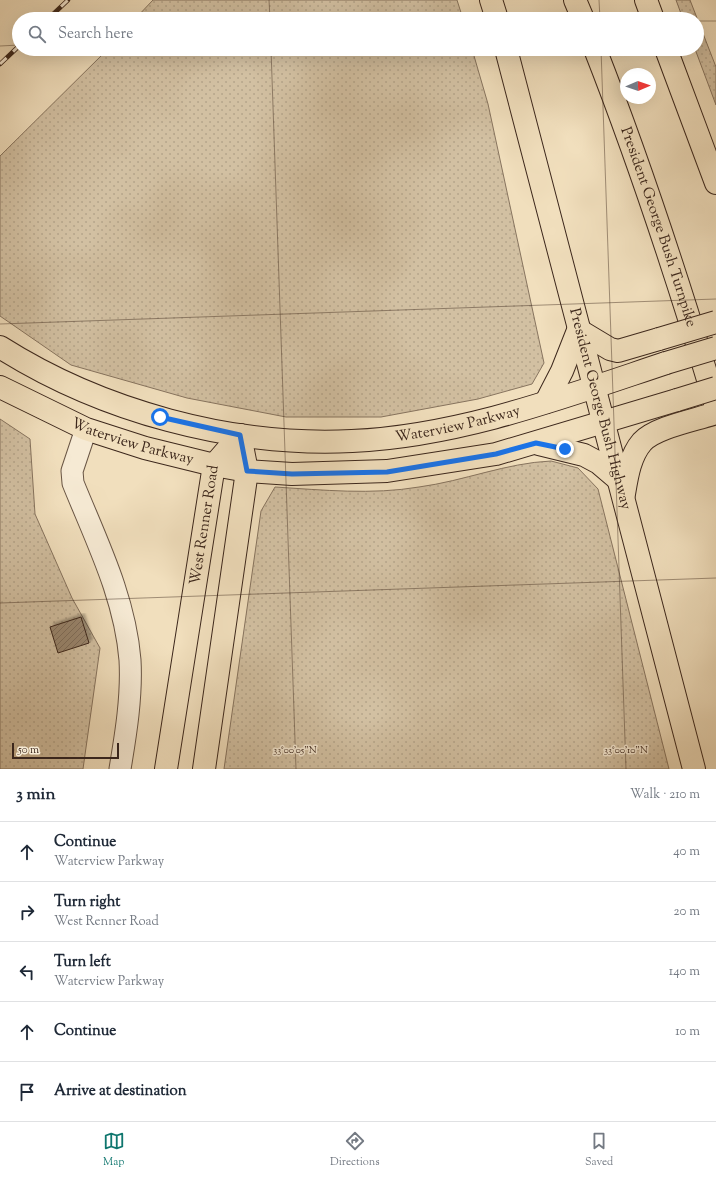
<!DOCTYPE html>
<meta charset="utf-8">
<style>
:root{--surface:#fff;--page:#f2f2f3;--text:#1f2937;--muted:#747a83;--line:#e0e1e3;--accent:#0f766e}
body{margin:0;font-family:"Sorts Mill Goudy",serif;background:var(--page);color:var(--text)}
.compass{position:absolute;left:620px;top:68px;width:36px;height:36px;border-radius:50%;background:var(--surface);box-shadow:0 4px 16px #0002;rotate:88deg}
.scale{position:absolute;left:12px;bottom:10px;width:107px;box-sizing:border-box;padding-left:4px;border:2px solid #3c271c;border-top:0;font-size:11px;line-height:14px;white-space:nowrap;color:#3c271c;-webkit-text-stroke:3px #f6ead4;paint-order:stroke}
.stop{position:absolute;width:12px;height:12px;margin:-9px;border:3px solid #1a73e8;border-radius:50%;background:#fff}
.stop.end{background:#1a73e8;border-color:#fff;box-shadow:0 1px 4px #0008}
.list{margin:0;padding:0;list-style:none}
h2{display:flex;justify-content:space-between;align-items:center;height:52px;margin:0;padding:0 16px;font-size:17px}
h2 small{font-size:13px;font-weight:400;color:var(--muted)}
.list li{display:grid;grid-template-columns:26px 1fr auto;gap:12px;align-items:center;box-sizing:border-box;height:60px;padding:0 16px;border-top:1px solid var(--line)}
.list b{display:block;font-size:15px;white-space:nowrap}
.list p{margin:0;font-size:13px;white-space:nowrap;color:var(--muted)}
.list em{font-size:13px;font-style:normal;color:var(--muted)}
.icon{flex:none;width:22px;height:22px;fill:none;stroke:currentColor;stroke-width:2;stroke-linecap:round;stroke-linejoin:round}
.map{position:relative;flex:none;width:716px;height:769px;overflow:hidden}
.search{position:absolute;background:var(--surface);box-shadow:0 4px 16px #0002;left:12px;right:12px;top:12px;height:44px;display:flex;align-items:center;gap:10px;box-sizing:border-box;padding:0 14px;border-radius:22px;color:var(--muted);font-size:15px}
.sheet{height:352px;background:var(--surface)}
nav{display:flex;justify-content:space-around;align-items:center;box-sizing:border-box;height:56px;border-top:1px solid var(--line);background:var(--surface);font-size:11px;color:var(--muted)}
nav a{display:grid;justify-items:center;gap:2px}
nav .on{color:var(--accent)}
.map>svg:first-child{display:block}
</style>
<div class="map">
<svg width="716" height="769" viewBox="0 0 716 769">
<defs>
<pattern id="grass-dots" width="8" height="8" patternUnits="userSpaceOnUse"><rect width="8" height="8" fill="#d2c0a2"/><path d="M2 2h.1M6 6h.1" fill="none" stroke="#b5a58b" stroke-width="1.8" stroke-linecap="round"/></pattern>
<pattern id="building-hatch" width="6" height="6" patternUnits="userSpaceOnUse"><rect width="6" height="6" fill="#9a8770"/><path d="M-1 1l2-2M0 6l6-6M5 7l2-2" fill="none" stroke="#7f6e5b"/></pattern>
<filter id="shadow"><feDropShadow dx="3.5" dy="-3.5" stdDeviation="1" flood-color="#0004"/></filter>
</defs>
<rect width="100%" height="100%" fill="#f1dfbd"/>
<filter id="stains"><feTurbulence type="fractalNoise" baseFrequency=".005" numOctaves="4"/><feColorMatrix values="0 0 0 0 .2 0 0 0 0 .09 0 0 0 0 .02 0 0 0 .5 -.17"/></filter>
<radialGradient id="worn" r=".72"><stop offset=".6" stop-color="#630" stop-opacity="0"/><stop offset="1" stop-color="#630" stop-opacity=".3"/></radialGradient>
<path fill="url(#grass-dots)" stroke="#87745f" d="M153,0H457L463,19H135Z
M676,0H690L716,67V105L695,49H697V19H683Z
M108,49H472L488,104L544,363L532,384L478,399L381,417H286L187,398L71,365L0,316V156Z
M0,419L30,439L35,514L72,598L100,648L83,769H0Z
M551,461L578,468L598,489L669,769H224L261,511L275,487C323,490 372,495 419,487C464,481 506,463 551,461Z"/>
<path fill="url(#building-hatch)" stroke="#3c271c" filter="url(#shadow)" d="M81,617L89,643L58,653L50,627Z"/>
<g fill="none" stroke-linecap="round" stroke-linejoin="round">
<defs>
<path id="minor" d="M86,429L72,471L73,483C96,540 125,597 130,660C132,696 126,733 120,769"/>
<g id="major">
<path d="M491,0L497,19"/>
<path id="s1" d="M506,49L694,769"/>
<path d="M580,331L610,349L618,351L659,339"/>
<path id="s2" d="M0,347C101,411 232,447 352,441C460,436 564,397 666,363"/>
<path id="s3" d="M0,387L86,429L145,448L214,465L247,471L292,474L387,471L496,454L677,400"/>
<path d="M546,402L562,371L579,328"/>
<path d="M539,444L584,455L599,463L619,480"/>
<path d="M624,494C627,476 630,456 642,442C656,427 696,420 716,413"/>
<path id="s4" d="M166,769L214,465L240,435"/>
<path d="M204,769L247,471L240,435"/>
</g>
<g id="highway">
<path d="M575,0L583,19"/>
<path d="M646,0L653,19"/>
<path id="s5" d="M595,49C641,166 680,286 716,406"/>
<path d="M666,49L716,183"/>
</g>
</defs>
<use href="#minor" stroke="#695544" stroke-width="23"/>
<use href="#major" stroke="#3c271c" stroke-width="24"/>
<use href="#highway" stroke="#3c271c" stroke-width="24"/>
<use href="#minor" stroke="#f6ead4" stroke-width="21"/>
<use href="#major" stroke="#f1dfbd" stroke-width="22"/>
<use href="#highway" stroke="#f1dfbd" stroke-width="22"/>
<defs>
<path id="rail" d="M48,19L68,0
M0,64L19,46"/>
</defs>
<use href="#rail" stroke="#3c271c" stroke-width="4.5"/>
<use href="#rail" stroke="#f6ead4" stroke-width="3" stroke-dasharray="9" stroke-linecap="butt"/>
<defs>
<path id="major-bridge" d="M659,339L716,322
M666,363L716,348
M677,400L716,388"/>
</defs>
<use href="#major-bridge" stroke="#3c271c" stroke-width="24" stroke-linecap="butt"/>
<use href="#major-bridge" stroke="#f1dfbd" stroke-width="22"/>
</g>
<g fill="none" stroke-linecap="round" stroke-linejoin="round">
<path stroke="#1a73e8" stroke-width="5" d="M160,417L240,435L247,471L292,474L387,472L496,454L536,443L565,449"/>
</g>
<path fill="none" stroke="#3c271c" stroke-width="1" stroke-opacity="0.45" d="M269,0L270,19M599,0L600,19M697,21H716M0,46L19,45M271,49L296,769M601,49L626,769M0,324L716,299M0,603L716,578"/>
<g text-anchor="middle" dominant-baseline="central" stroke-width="3" stroke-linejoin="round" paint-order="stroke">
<g font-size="15" fill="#3c271c" stroke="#f6ead4">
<text stroke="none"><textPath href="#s5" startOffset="189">President George Bush Turnpike</textPath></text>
<text stroke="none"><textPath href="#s1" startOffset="372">President George Bush Highway</textPath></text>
<text stroke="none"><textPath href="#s2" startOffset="477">Waterview Parkway</textPath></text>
<text stroke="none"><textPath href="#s3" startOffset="144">Waterview Parkway</textPath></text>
<text stroke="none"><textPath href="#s4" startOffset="247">West Renner Road</textPath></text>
</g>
</g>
<g font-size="10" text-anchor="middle" fill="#3c271c" stroke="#f6ead4" stroke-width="3" stroke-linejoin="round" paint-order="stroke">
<text x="295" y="753">33°00'05"N</text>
<text x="626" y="753">33°00'10"N</text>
</g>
<rect width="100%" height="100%" filter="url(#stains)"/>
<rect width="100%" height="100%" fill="url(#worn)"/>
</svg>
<svg class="compass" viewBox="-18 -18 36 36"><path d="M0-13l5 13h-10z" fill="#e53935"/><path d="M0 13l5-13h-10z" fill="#747a83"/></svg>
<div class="scale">50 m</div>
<div class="stop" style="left:160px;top:417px"></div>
<div class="stop end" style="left:565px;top:449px"></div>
<div class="search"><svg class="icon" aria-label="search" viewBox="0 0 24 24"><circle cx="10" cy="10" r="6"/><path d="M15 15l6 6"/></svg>Search here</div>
</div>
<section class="sheet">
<h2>3 min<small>Walk · 210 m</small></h2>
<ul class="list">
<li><svg class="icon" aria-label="ahead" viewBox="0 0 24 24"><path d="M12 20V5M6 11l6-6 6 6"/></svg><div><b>Continue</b><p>Waterview Parkway</p></div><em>40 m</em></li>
<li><svg class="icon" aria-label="right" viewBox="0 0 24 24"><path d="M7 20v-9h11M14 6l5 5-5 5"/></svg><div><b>Turn right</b><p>West Renner Road</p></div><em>20 m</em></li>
<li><svg class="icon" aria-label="left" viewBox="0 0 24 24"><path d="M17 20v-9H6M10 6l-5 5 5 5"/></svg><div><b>Turn left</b><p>Waterview Parkway</p></div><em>140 m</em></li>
<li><svg class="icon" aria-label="ahead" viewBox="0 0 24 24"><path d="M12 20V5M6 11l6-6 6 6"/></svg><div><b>Continue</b></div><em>10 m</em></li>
<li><svg class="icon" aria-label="arrive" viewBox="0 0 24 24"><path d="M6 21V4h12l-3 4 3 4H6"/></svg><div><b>Arrive at destination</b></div></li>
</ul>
</section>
<nav>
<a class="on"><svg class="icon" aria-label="map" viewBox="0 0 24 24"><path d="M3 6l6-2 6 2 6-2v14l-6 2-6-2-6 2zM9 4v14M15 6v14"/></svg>Map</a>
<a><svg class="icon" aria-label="directions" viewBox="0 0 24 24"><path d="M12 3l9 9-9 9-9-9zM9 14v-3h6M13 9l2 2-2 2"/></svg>Directions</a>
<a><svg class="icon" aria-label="saved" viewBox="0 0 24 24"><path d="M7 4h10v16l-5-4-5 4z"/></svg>Saved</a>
</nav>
